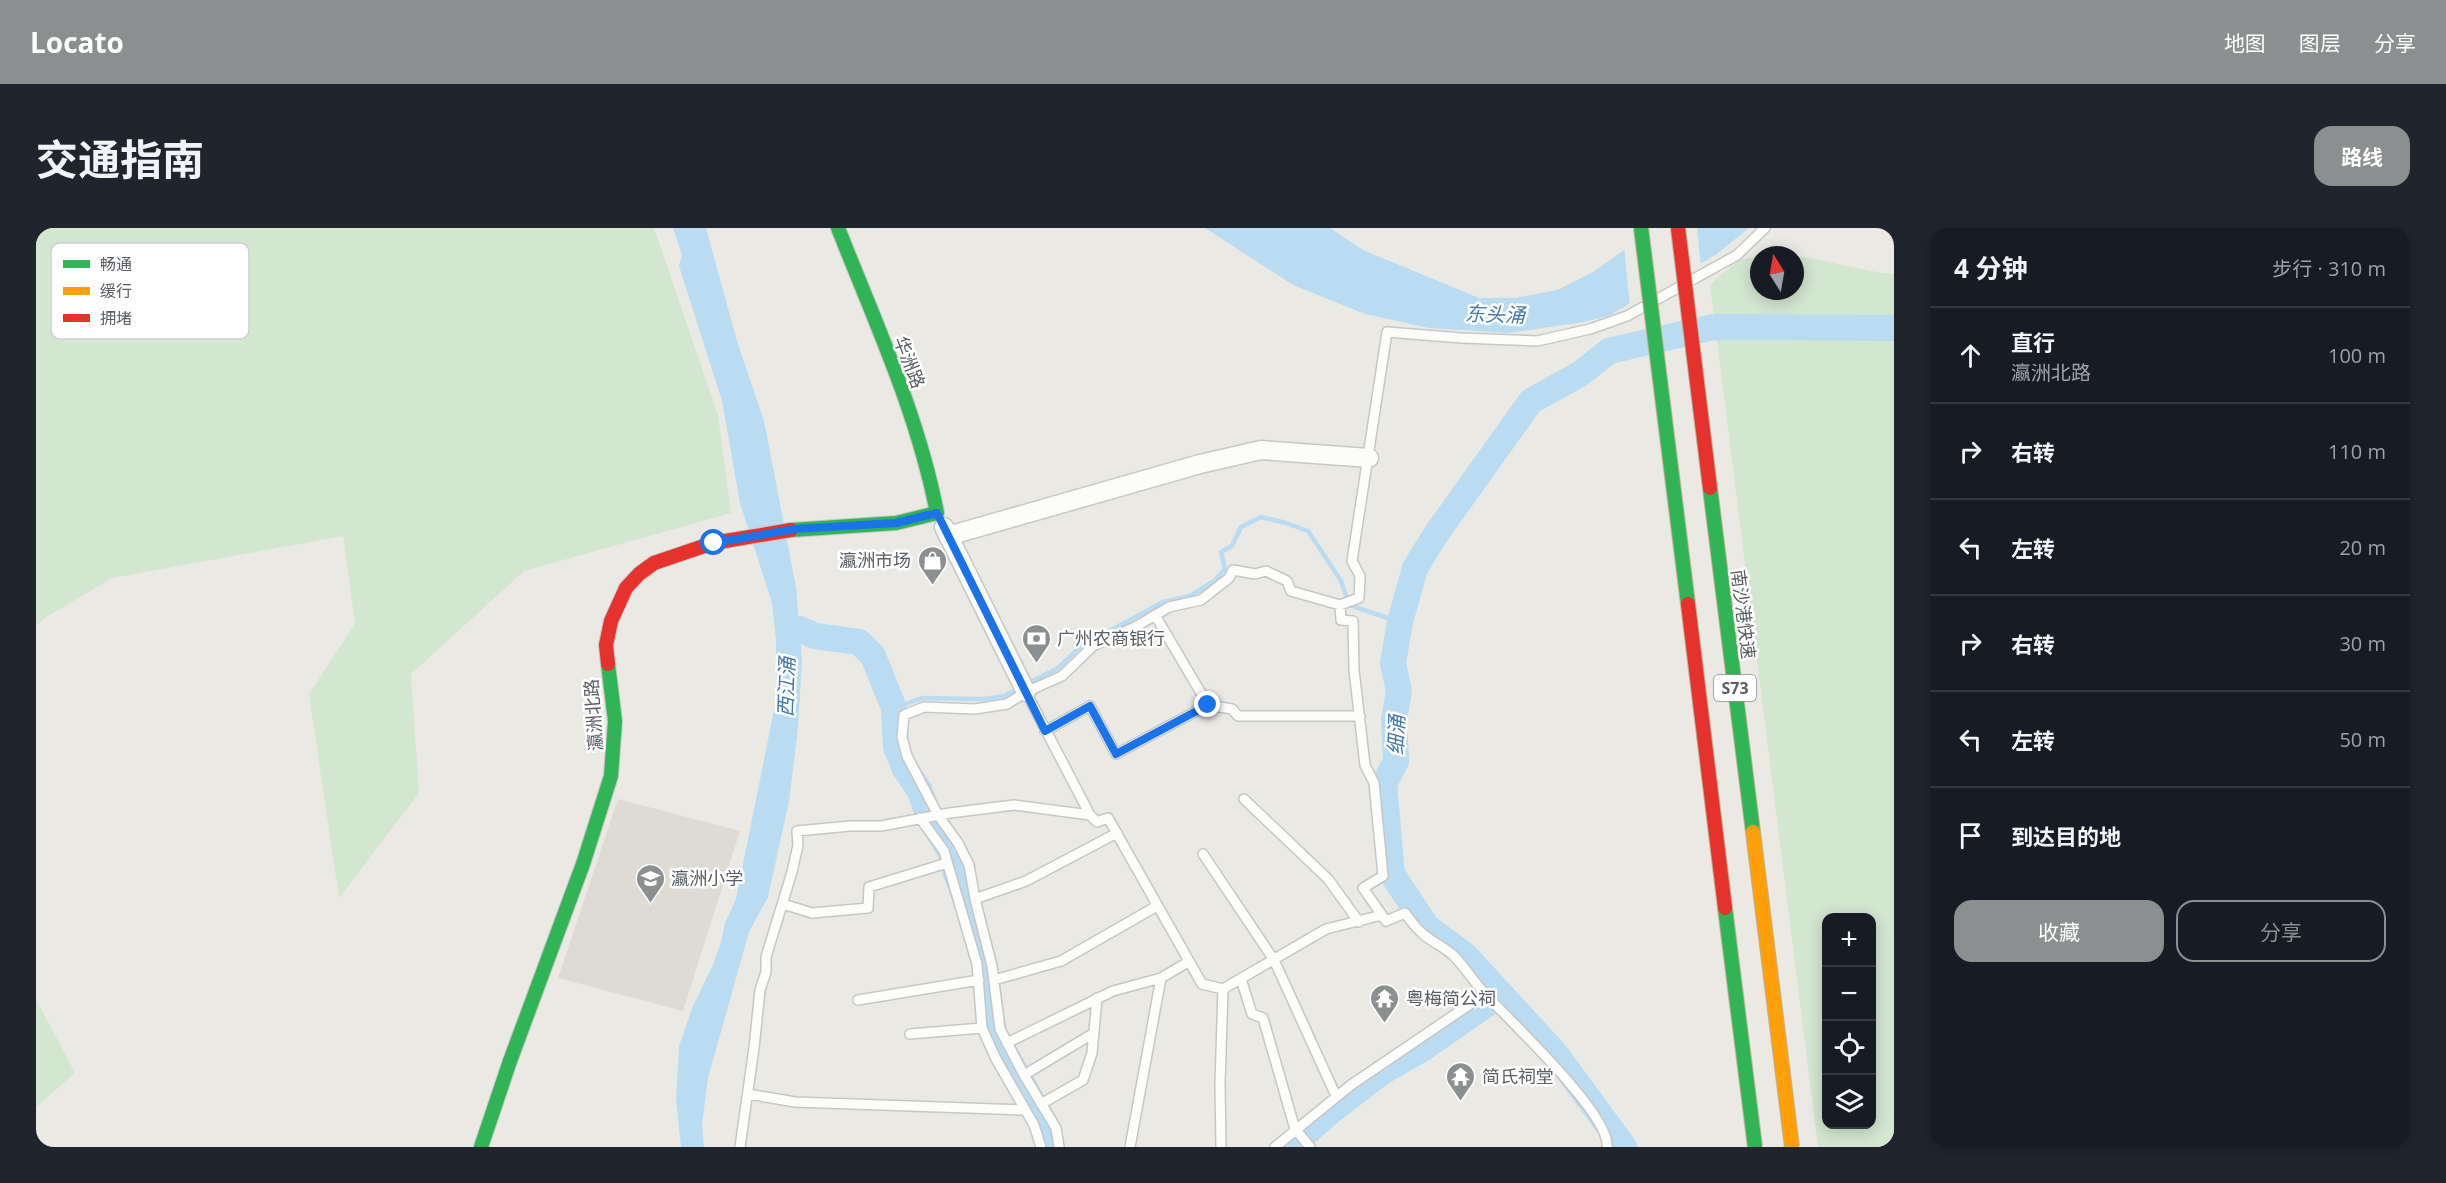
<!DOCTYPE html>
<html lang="zh">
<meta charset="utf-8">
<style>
:root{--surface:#171b24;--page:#20242c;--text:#f1f3f6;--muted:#9ea1a6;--line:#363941;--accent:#8c8f90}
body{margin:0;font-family:"Open Sans","Noto Sans SC",sans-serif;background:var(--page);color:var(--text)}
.controls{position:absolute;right:18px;bottom:18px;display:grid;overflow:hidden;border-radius:12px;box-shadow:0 3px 15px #0003}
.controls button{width:54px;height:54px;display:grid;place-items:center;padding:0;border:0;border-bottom:2px solid var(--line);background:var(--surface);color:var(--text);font:30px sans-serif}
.compass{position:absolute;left:1714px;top:18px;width:54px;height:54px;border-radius:50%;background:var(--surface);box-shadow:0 3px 15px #0003;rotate:349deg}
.stop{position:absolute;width:18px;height:18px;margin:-14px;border:4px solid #1a73e8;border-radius:50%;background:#fff}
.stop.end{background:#1a73e8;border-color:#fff;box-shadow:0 2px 6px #0008}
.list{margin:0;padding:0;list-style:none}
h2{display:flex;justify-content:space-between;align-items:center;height:78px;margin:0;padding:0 24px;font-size:26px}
h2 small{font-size:20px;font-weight:400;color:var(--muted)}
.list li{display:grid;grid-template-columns:39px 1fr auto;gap:18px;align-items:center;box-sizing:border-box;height:96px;padding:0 24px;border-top:2px solid var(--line)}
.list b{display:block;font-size:22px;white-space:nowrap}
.list p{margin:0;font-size:20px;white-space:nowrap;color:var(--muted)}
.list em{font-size:20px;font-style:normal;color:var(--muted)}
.actions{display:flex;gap:12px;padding:18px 24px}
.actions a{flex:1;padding:14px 0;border:2px solid var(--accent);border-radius:18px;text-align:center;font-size:21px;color:var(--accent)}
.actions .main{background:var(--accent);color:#fff}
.icon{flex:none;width:33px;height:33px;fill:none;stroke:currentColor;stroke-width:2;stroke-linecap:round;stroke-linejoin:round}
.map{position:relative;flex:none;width:1858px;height:919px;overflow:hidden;border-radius:18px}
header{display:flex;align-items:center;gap:36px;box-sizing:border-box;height:84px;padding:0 30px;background:var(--accent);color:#fff}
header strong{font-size:28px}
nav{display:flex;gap:33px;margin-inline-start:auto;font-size:21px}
.intro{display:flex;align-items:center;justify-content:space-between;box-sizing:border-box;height:144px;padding:0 36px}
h1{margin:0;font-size:42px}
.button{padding:15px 27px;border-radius:18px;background:var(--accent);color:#fff;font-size:21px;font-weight:700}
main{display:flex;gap:36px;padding:0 36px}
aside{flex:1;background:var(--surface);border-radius:18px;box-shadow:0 3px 15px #0003}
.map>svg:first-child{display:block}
</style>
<header>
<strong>Locato</strong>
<nav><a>地图</a><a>图层</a><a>分享</a></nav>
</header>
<div class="intro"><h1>交通指南</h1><a class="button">路线</a></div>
<main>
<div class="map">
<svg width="1858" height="919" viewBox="0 0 1858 919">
<rect width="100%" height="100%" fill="#eae9e4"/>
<path fill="#dddbd4" d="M582,571L704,603L647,783L522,750Z"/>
<path fill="#d3e6d0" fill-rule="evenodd" d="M0,0H618L682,187L695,285L488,343L375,446L383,565L303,670L273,466L319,396L307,308L76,350L9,390L0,398Z
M1759,28C1793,32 1824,43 1858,46V919H1782L1674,57L1703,31L1723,29V63H1759ZM1790,690H1836V896H1790Z
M0,771L39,845L0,879Z"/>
<path fill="#b9dcf3" d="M637,0H670L701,113L728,193L760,359L766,432L762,500L753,573L732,669L713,704L672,850L666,896L668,919H645L640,871L643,818L657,778L677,737L685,714L689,695L700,671L740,472V412L736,375L704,275L686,173L643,38L646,27Z
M1169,0H1294L1327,22L1443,70H1479L1521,62L1557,44L1619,0H1713L1681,26L1572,88L1548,94L1473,105L1393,100L1329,86L1257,57Z"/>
<path fill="#eae9e4" d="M1614,0H1661L1665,39L1594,80L1588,18Z"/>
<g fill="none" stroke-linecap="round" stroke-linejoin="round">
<path stroke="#b9dcf3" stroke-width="4.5" d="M991,456L1022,440L1050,413L1081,399L1127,374L1154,368L1178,353L1189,341L1185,324L1196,318L1205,299L1225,289L1250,295L1272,303L1305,353L1313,377L1364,394
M858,480L886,470L948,471L968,468L984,460"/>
<path stroke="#b9dcf3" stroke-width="26" d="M764,401L779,408L823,414L837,428L858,480L860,519L869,541L884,563L892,587L915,625L919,643L934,682L948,735L958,806L1011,899L1015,919
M1254,919L1294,884L1346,844L1386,821L1464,767
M1588,919L1519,825L1430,728L1391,699L1356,646L1348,556L1360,533L1358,492L1363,463L1357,435L1364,394L1379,340L1400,306L1495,173L1544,146L1573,123L1677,99L1858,100"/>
<defs>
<path id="lane" d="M1304,377L1323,370L1324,348L1316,333L1351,104L1426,110L1501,113L1554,101L1591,88L1701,27L1729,0
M1119,387L1172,477L1196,481L1202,488H1324
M990,464L1054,587
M1009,503L1054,478L1080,526L1172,477
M1208,571L1292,651L1323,694
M884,590L908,623L941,736L946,800L960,831L998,897L1005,919
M1167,626L1238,732L1300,868
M939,671L990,653L1081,605
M747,676L776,685L832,680L833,659L911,635
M1205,751L1216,786L1227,790L1259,901L1274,919
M958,752L1025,733L1121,678
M1187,761L1290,701L1346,687
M822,772L943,752
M874,806L946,800
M971,815L1077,763L1125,750L1152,734
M988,847L1058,805
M712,866L759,874L988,882
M1005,876L1047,852L1056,825L1061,770
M704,919L718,820L724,762L730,744V729L756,644L762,617L761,603L814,598H845L914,585L978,577L1054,587L1061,594L1072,590L1166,756L1187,761L1184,856L1185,919
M1023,919L1020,900L988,847L964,801L956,738L939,671L933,637L922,615L902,587L871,528L866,509L868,487L888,479L939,481L971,476L990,464L1026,448L1057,418L1101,398L1133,379L1165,372L1193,350L1197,342L1219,346L1230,343L1251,353L1255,363L1304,377L1305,392L1317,393L1318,442L1329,537L1338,555L1347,648L1327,660L1350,693L1369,685C1374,692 1380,700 1387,706C1396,714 1408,719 1417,727C1429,739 1438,754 1449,766C1473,792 1575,887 1571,919
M1094,919L1125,750
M1239,919L1315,857L1449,766"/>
<path id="street" d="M908,299L990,464
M912,308L1164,236L1225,222L1333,230"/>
<path id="fast" d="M755,302L860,295L901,285C882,186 839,94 802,0
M445,919L474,833L547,636L575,548L579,493L572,436"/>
<path id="jam" d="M572,436L570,417L575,393L590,360L603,346L618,335L677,315L755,302"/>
</defs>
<use href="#lane" stroke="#c6c6c5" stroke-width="12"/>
<use href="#street" stroke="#c6c6c5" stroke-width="21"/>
<use href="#fast" stroke="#c5c5c5" stroke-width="16"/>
<use href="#jam" stroke="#c5c5c5" stroke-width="16"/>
<use href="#lane" stroke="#fcfcfb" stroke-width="9"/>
<use href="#street" stroke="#fcfcfb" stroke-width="18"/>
<use href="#fast" stroke="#30b455" stroke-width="14"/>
<use href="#jam" stroke="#e5322d" stroke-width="14"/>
<defs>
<path id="fast-bridge" d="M1605,0L1652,376
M1674,260L1717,604
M1689,680L1719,919"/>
<path id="slow-bridge" d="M1717,604L1756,919"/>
<path id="jam-bridge" d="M1642,0L1674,260
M1652,376L1689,680"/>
</defs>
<use href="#fast-bridge" stroke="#bfb194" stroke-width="16" stroke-linecap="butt"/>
<use href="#slow-bridge" stroke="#bfb194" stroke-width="16" stroke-linecap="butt"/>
<use href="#jam-bridge" stroke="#bfb194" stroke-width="16" stroke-linecap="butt"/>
<use href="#fast-bridge" stroke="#30b455" stroke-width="14"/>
<use href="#slow-bridge" stroke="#ff9f0a" stroke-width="14"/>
<use href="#jam-bridge" stroke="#e5322d" stroke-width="14"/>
</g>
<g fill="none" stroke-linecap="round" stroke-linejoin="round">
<path stroke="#1a73e8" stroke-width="8" d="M678,315L759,301L860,295L901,285L1009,503L1054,478L1080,526L1172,477"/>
</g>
<defs>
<symbol id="shop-pin" viewBox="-11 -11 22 30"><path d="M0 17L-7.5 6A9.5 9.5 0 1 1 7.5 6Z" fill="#8c8f90" stroke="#fff"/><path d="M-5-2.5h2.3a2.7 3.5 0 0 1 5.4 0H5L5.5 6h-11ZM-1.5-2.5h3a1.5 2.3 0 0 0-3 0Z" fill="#fff"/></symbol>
<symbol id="bank-pin" viewBox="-11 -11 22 30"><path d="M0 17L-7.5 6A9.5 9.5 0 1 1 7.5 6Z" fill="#8c8f90" stroke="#fff"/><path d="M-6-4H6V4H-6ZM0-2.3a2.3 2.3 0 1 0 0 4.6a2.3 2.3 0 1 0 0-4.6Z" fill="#fff"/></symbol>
<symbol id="school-pin" viewBox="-11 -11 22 30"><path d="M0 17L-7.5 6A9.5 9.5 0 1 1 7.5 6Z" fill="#8c8f90" stroke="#fff"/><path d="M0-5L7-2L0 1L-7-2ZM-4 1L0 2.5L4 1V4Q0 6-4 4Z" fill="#fff"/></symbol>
<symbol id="temple-pin" viewBox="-11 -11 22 30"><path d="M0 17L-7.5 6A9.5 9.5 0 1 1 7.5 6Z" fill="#8c8f90" stroke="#fff"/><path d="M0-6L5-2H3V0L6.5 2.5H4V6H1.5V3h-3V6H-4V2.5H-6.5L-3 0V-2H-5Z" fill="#fff"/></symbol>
</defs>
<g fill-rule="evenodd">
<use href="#shop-pin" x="880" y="316" width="33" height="45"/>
<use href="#bank-pin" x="984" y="394" width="33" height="45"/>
<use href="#school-pin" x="598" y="634" width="33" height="45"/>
<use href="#temple-pin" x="1332" y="754" width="33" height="45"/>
<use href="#temple-pin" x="1408" y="832" width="33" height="45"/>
</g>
<g text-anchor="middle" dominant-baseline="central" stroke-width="5" stroke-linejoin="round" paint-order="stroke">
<rect fill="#fff" stroke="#8c8e91" stroke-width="1.5" x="1678" y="447" width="42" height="26" rx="4.5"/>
<g font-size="16" font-weight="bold" fill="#5a5e62">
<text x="1699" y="460">S73</text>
</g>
<g font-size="18" fill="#5a5e62" stroke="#fff">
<text transform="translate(874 134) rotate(69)">华洲路</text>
<text transform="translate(1708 386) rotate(83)">南沙港快速</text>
<text transform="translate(557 487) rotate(-94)">瀛洲北路</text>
</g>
<g font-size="18" fill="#5a5e62" stroke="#fff" text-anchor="start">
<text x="875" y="332" text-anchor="end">瀛洲市场</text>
<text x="1021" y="410">广州农商银行</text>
<text x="635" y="650">瀛洲小学</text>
<text x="1370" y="770">粤梅简公祠</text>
<text x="1446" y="848">简氏祠堂</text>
</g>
<g font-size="20" font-style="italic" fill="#4378ab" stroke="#fff">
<text transform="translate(1459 86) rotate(2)">东头涌</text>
<text transform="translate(750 459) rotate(-88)">西江涌</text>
<text transform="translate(1360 507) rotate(-88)">细涌</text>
</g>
</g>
<rect x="15" y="15" width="198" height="96" rx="9" fill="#fff" stroke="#cecfd0" stroke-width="1.5"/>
<rect x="27" y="32" width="27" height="8" fill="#30b455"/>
<rect x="27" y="59" width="27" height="8" fill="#ff9f0a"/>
<rect x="27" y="86" width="27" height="8" fill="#e5322d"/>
<g font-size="16" fill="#5a5e62">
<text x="64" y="42">畅通</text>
<text x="64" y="69">缓行</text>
<text x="64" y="96">拥堵</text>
</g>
</svg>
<div class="controls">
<button>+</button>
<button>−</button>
<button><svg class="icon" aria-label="locate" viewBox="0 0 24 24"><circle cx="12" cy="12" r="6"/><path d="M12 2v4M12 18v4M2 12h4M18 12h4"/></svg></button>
<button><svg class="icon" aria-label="layers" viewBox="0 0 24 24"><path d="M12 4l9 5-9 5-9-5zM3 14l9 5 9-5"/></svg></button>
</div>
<svg class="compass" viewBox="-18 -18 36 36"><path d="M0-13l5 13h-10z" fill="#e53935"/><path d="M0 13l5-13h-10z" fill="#9ea1a6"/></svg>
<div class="stop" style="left:678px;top:315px"></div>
<div class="stop end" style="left:1172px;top:477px"></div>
</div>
<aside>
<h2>4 分钟<small>步行 · 310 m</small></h2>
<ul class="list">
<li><svg class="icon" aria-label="ahead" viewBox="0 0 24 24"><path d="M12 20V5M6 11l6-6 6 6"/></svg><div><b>直行</b><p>瀛洲北路</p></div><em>100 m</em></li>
<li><svg class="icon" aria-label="right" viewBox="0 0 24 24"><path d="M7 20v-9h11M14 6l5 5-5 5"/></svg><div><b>右转</b></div><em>110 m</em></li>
<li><svg class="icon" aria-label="left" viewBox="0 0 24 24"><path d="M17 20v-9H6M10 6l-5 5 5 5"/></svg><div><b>左转</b></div><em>20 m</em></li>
<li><svg class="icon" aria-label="right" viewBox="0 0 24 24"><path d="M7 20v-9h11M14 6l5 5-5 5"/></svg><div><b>右转</b></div><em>30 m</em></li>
<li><svg class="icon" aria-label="left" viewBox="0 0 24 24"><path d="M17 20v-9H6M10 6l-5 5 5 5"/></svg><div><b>左转</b></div><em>50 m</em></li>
<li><svg class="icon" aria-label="arrive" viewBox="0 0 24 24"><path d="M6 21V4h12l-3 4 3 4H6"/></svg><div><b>到达目的地</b></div></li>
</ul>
<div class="actions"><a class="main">收藏</a><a>分享</a></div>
</aside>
</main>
